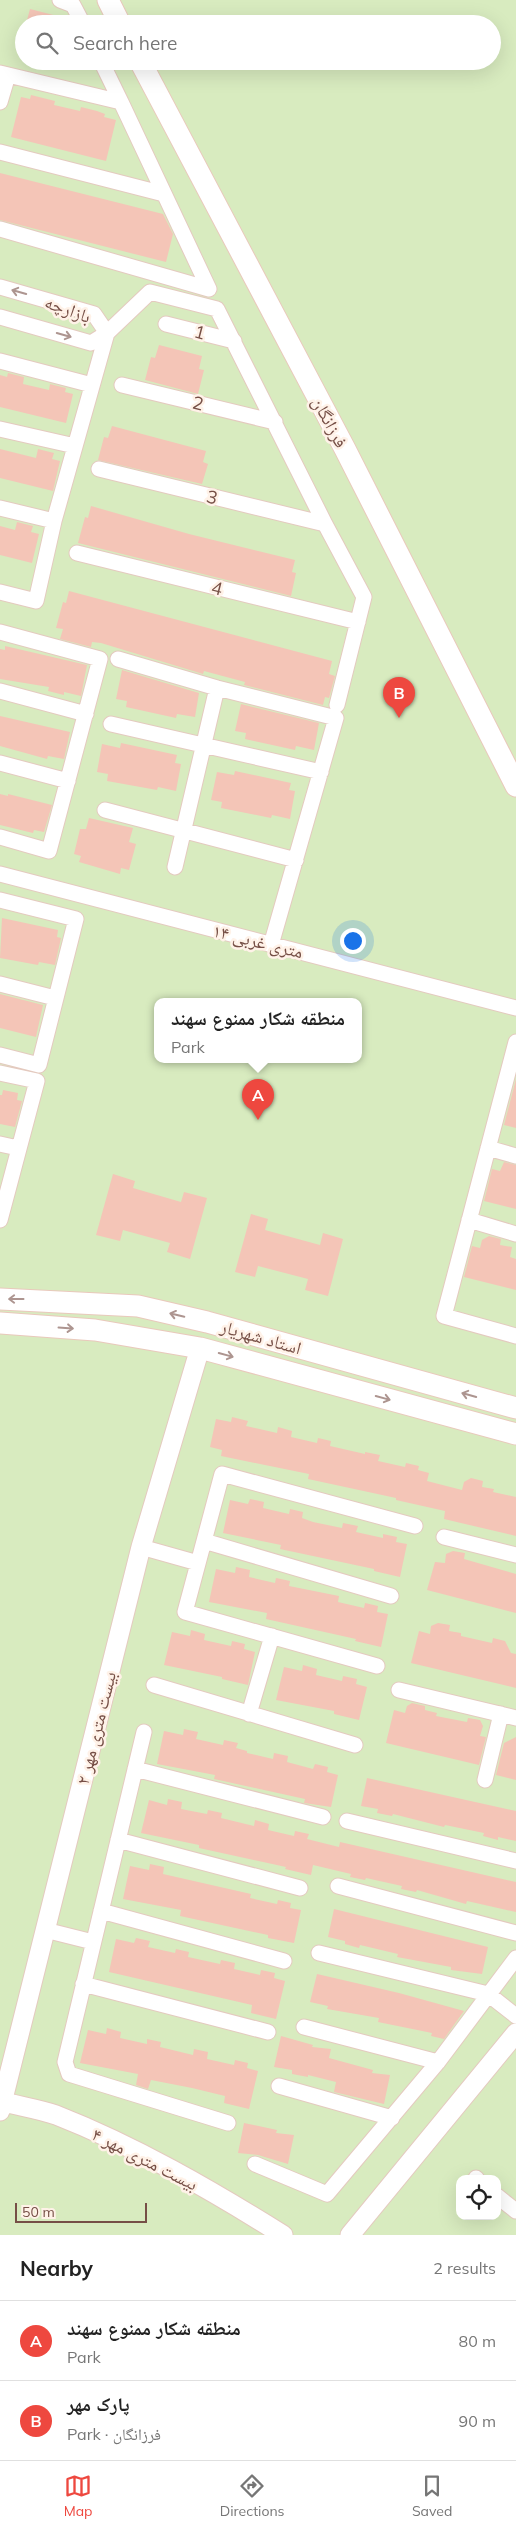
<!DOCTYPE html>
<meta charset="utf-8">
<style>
:root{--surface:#fff;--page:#f2f2f2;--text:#222;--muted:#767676;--line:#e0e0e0;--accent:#ee483f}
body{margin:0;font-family:Mulish,"Noto Naskh Arabic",sans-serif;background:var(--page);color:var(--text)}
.controls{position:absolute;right:15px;bottom:15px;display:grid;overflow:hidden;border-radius:10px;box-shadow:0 5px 20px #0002}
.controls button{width:45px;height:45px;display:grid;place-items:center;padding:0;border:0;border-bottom:1px solid var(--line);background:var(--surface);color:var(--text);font:25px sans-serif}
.scale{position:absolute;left:15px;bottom:12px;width:132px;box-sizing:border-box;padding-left:5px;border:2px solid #764f46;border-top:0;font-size:14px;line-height:18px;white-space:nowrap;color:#764f46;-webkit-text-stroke:4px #fff2e8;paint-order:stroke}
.you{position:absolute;left:352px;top:940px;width:18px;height:18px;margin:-12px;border:4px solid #fff;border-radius:50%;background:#1a73e8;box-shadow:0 0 0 8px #1a73e833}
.badge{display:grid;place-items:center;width:32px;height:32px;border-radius:50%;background:var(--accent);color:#fff;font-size:16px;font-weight:700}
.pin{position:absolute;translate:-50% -41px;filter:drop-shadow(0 1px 2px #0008)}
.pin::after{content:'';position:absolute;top:26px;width:18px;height:15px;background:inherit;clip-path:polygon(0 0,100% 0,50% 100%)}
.popup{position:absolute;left:154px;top:998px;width:208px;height:65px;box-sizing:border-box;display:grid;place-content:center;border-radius:10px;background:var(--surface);filter:drop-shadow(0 1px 4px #0005);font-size:16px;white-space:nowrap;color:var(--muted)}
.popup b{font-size:19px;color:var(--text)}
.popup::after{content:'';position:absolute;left:50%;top:100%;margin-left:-10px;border:10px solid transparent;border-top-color:var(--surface)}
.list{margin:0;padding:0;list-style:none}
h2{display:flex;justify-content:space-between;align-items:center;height:65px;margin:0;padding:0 20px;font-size:21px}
h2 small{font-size:16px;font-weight:400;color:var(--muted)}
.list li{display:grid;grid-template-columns:32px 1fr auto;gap:15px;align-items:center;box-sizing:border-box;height:80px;padding:0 20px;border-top:1px solid var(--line)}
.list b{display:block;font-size:19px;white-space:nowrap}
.list p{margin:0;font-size:16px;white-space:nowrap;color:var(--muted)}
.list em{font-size:16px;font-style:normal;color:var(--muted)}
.icon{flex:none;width:28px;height:28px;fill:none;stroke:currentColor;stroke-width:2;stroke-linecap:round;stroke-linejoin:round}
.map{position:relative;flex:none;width:516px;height:2235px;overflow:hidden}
.search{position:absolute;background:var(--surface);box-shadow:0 5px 20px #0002;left:15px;right:15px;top:15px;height:55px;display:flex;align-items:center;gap:12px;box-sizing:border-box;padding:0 18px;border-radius:28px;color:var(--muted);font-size:19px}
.sheet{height:225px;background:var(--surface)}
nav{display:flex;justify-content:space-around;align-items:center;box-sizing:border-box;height:70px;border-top:1px solid var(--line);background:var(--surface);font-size:14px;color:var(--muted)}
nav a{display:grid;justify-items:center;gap:2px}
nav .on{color:var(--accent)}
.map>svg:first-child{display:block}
</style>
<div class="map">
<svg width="516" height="2235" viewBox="0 0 516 2235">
<rect width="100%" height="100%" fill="#fdede1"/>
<path fill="#d8ebbf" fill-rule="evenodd" d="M0,0H516V2235H0ZM24,24H492V61H24ZM158,1001H358V1059H158ZM460,2179H497V2216H460Z"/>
<path fill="#f4c5b7" d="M30,9L69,19L68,24H26Z
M31,95L55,101L54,105L80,111L81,107L97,111L105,114L104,117L116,120L106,161L11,137L21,97L30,99Z
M0,173L163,214L173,234L166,262L0,220Z
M159,345L202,356L199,369L204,370L198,394L145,380L151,357L155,358Z
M8,373L24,377L23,384L49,390L50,384L66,388L65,392L73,394L66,423L0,407V375L7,377Z
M112,426L206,451L203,462L208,464L202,484L98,460L104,437L108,438Z
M0,449L36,458L38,449L54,453L52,459L60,461L53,491L0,478Z
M91,506L189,534L295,560L292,572L296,573L291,596L78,543L85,517L88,518Z
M17,522L33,526L31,532L39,534L32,563L0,555V526L15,530Z
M69,591L332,661L329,674L335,676L329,698L325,697L323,705L244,685L245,682L204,671L203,674L101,643L92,642L91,647L60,639L63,629L56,628L63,602L66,603Z
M5,646L87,665L81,696L64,692V695L48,691L49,687L0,679V649L5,650Z
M122,670L199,693L195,717L177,714L176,718L126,707L127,701L116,699Z
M241,704L319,723L314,750L296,746L295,750L245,739L246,733L235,731Z
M0,716L70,732L64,759L48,756L47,759L0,746Z
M121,743L177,755L175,763L181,764L176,791L158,787L157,790L107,781L108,774L97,772L102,744L120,748Z
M235,771L291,783L289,790L295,791L290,819L272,815L271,818L221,808L222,802L211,800L217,772L234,775Z
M0,794L8,796V794L52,805L44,832L34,830L33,833L0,825Z
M89,818L133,828L129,842L136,844L129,870L121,868L120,874L79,862L81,856L74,854L80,829H86Z
M2,918L58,930L57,937L61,938L55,965L39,962L38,965L0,958Z
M0,994L43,1005L36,1037L0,1028Z
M516,1079V1128L504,1125Z
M3,1090L18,1093L17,1100L22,1101L15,1127L0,1124V1095H2Z
M504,1162L516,1165V1209L484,1201L492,1169L500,1171Z
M113,1174L135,1181L133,1188L181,1202L184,1192L207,1198L190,1259L167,1252L170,1243L123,1230L120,1241L96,1235Z
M251,1214L268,1219L265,1230L320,1245L323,1233L343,1239L328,1296L305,1290L308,1279L258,1266L255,1277L235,1272Z
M489,1236L501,1239L500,1245L512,1247L510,1257L516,1259V1290L464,1277L472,1246L480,1248L482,1240Z
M232,1417L248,1421L246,1426L277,1433L278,1427L292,1431L291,1437L317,1443L318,1438L331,1441L330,1446L365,1454V1452L380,1455L378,1461L405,1467L406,1463L419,1466L418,1470L429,1473L427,1481L462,1490L464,1482L471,1478L483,1481L482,1487L494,1489L493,1492L516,1497V1536L444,1519L445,1511L396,1500V1498L308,1479L309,1474L221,1456L222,1450L210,1447L216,1419L231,1422Z
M250,1499L264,1502L263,1508L289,1514L290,1509L303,1512L302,1518L313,1522L342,1528L343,1523L358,1526L356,1532L383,1538V1534L397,1537L396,1542L407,1544L400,1577L374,1571V1569L280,1549L281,1545L223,1533L230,1500L248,1504Z
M453,1551L465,1553L464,1559L516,1574V1613L427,1590L435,1562L445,1563L446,1554Z
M236,1567L250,1570L249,1577L275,1583L276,1578L290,1581L289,1586L339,1596L338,1602L364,1608L365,1603L378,1606L377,1612L388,1614L381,1647L355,1641L356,1639L266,1619L267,1613L209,1602L216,1569L235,1573Z
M438,1623L450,1625L449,1631L461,1633V1636L492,1643L493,1638L505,1641L511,1653L516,1654V1688L411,1663L419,1631L430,1634L431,1626Z
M191,1630L205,1634L204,1640L231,1646L232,1641L245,1644L244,1649L255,1652L248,1685L222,1679V1677L164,1665L172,1632L190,1636Z
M303,1665L317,1669L316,1675L342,1681L343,1676L357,1679L356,1684L367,1687L359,1720L334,1714V1711L276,1700L284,1667L302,1671Z
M412,1703L425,1706V1710L437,1713L436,1716L467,1722L468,1718L480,1720L483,1726L480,1736L486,1737L479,1765L386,1743L394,1710L405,1713L407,1706Z
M184,1729L198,1732L196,1739L223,1745L224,1740L238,1743L236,1748L247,1751V1753L273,1759L274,1753L288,1756L287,1762L313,1769L315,1764L328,1767L327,1772L338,1775L331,1807L304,1803L305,1799L214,1779L215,1775L157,1764L164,1731L183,1735Z
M516,1737V1780L496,1775L504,1743Z
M367,1778L516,1811V1841L498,1837V1840L483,1836L484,1833L445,1825L444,1827L393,1814L392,1816L377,1813L378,1809L361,1806Z
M168,1799L182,1802L181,1809L207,1814L208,1810L222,1813L221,1818L254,1826L255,1820L269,1824L268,1830L294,1836L295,1831L309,1834L307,1839L339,1847L340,1842L516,1882V1912L467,1901L466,1904L417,1890L416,1892L401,1889L402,1886L366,1878L365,1880L350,1877L351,1874L313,1865L311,1875L285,1869L286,1867L199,1848V1845L141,1833L149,1800L167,1805Z
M150,1864L164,1867L163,1874L251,1894L250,1898L277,1904L278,1900L291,1903L290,1908L301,1910L294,1943L268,1938V1935L180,1916L181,1910L123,1899L130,1866L149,1870Z
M334,1909L488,1947L482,1974L451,1970V1967L397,1957L398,1954L360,1945L359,1948L345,1944V1941L328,1937Z
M136,1938L150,1941L148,1947L175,1953L176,1949L189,1952L188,1957L220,1964L221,1960L235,1963L234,1969L260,1975L261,1970L275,1973L274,1978L285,1981L276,2019L251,2013L252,2005L109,1972L116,1939L134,1943Z
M317,1974L399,1993L464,2011L444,2039L431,2036L432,2033L378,2022L379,2018L327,2009L328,2006L310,2002Z
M107,2028L121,2032L120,2038L147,2044V2039L161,2042L160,2047L193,2055L194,2049L208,2052L207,2059L234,2065L235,2060L248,2063L247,2068L258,2071L249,2109L224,2103L225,2096L192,2088L151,2080L148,2089L136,2085L138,2074L80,2063L88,2030L106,2034Z
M281,2036L313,2045L312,2047L331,2049L329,2058L373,2070L372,2073L390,2075L384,2104L334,2092L336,2082L308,2075V2077L292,2074V2070L274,2067Z
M244,2123L277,2130L276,2133L294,2135L288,2164L258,2155L238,2153Z"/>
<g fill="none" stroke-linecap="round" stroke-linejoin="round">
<defs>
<path id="minor" d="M60,0L73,5L83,24
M0,73L121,102L101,61
M0,102L8,75
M0,152L164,194
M0,229L209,289L121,102
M0,287L94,314L107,333
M0,317L91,343L107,333
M166,324L234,341
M0,361L92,385
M122,385L275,422
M0,429L75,446
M99,469L325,524
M0,508L54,521
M77,553L358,622
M0,592L36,601L54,521L107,333L150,292L217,309L325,524L364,597L337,705
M0,632L100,659L49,851L0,837
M118,659L217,688L336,718L271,945
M0,691L86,714
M111,724L321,772
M0,763L68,781
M105,810L296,860
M175,867L217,688
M0,874L516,1008
M0,900L76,919L39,1065L0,1055
M0,984L55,998
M516,1042L444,1316L516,1336
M0,1073L37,1081L0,1220
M0,1144L18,1148
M488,1148L516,1156
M469,1220L516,1234
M444,1537L516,1555
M204,1541L391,1596
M141,1547L198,1563
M377,1666L185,1612L222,1474L415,1526
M154,1685L355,1745
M399,1690L516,1718
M249,1714L272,1636
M144,1732L65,2062L69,2074L228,2123
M135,1769L323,1817
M485,1780L501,1714
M347,1821L516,1861
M118,1840L300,1888
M338,1886L516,1933
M101,1911L284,1961
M45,1930L93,1942
M319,1953L488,1994L516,2016
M83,1984L268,2032
M304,2027L438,2062
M279,2086L392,2118
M255,2164L327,2194L438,2062L516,1958
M476,2178L477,2179
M497,2196L516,2211"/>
<path id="tertiary" d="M0,2101C18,2106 38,2109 56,2115C135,2146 211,2190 283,2235
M0,2111L141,1547L200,1348
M350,2235L516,2033"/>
<path id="secondary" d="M108,0L120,24
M140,61L345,449L516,786
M0,1299L138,1306L207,1322L516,1408
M0,1323L95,1330L200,1348L516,1434"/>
</defs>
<use href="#minor" stroke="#e4cabf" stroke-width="17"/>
<use href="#tertiary" stroke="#e4cabf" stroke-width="21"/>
<use href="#secondary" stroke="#e9c9bc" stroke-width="23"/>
<use href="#minor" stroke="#fff" stroke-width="15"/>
<use href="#tertiary" stroke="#fff" stroke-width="19"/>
<use href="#secondary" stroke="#fff" stroke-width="21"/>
</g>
<defs><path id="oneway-shaft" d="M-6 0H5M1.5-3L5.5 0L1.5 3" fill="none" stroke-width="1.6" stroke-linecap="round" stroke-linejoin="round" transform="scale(1.25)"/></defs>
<g stroke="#ad9590">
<use href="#oneway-shaft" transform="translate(19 292) rotate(-164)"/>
<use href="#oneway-shaft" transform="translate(64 335) rotate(16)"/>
<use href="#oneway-shaft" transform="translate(16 1299) rotate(-180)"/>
<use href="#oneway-shaft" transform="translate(177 1315) rotate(-167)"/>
<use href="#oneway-shaft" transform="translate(66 1328) rotate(4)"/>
<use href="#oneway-shaft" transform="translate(226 1355) rotate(15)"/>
<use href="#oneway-shaft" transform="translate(469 1395) rotate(-164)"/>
<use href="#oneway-shaft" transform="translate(383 1398) rotate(15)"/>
</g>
<g text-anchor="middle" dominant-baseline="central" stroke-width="5" stroke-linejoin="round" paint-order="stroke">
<g font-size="18" fill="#764f46" stroke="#fff2e8">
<text transform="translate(68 309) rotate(20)">بازارچه</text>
<text transform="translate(200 332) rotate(15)">1</text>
<text transform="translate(198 403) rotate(14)">2</text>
<text transform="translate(330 422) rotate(62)">فرزانگان</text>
<text transform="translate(212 497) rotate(14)">3</text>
<text transform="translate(217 588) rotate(14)">4</text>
<text transform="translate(258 941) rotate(14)">۱۴ متری غربی</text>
<text transform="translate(261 1337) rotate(16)">استاد شهریار</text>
<text transform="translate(96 1728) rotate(-76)">بیست متری مهر ۲</text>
<text transform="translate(145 2159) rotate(27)">بیست متری مهر ۴</text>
</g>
</g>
</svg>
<div class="controls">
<button><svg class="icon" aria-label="locate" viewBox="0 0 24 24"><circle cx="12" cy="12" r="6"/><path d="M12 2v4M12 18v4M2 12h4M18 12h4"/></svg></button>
</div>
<div class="scale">50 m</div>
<div class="you"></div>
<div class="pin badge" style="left:258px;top:1120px">A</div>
<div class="popup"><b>منطقه شکار ممنوع سهند</b>Park</div>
<div class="pin badge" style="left:399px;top:718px">B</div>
<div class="search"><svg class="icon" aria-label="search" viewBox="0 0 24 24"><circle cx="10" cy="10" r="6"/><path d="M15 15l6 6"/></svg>Search here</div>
</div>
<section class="sheet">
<h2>Nearby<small>2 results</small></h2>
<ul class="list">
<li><span class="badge">A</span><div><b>منطقه شکار ممنوع سهند</b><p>Park</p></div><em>80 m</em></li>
<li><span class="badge">B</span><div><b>پارک مهر</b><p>Park · فرزانگان</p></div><em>90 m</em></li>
</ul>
</section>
<nav>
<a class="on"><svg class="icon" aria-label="map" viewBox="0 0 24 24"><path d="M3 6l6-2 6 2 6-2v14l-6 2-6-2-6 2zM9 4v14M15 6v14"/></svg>Map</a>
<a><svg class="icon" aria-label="directions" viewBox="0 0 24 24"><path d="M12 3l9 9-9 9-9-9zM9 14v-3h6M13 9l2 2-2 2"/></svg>Directions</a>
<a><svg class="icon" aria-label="saved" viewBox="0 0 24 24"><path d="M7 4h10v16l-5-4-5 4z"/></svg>Saved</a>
</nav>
